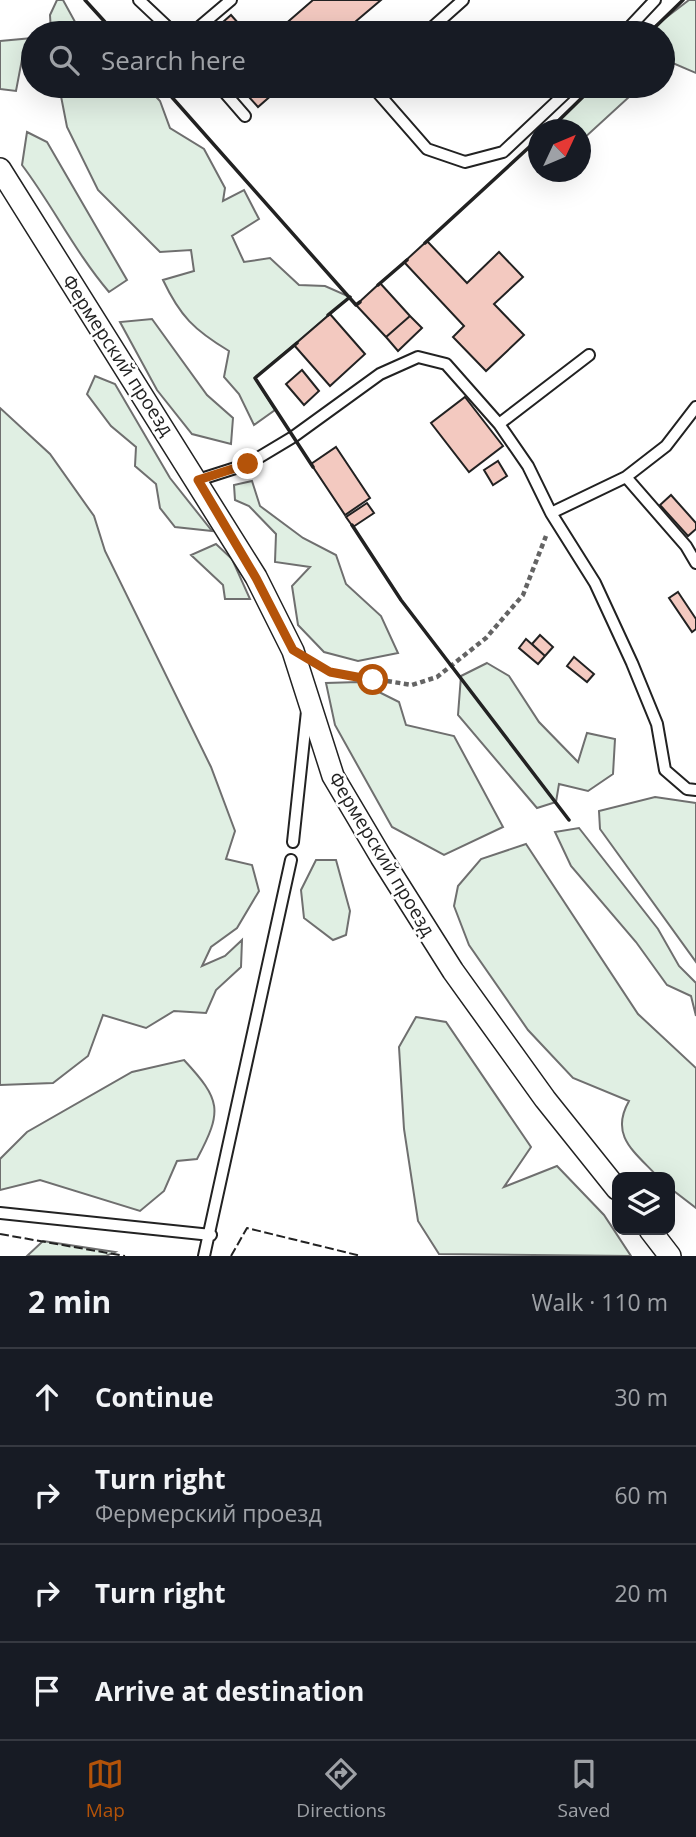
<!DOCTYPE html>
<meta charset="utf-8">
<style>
:root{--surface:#171b24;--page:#242831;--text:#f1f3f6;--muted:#9ea1a6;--line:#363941;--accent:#b45309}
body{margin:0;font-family:"Open Sans",sans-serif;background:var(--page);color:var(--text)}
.controls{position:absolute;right:21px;bottom:21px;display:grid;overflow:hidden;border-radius:14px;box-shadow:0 7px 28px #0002}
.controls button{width:63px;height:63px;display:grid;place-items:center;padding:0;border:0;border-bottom:2px solid var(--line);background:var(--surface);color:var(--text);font:35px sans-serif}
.compass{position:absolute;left:528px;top:119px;width:63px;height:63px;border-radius:50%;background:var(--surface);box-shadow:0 7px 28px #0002;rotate:46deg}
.stop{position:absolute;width:21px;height:21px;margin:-16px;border:5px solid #b45309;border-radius:50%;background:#fff}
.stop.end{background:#b45309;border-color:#fff;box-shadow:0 2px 7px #0008}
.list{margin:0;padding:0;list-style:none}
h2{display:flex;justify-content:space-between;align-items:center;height:91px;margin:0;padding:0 28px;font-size:30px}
h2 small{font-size:23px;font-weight:400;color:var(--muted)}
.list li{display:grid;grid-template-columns:46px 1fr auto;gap:21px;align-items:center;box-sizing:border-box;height:98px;padding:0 28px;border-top:2px solid var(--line)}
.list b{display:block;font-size:26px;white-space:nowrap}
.list p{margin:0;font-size:23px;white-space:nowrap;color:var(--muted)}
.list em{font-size:23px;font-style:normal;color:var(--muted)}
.icon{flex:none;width:38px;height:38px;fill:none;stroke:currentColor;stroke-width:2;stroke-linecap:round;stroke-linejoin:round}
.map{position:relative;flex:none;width:696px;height:1256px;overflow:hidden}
.search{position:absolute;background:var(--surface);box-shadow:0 7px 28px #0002;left:21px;right:21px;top:21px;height:77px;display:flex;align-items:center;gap:18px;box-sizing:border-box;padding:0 24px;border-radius:38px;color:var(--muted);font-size:26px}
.sheet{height:483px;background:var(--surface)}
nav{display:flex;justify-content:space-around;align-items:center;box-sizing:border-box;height:98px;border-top:2px solid var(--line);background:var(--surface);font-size:19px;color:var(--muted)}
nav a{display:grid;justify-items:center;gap:4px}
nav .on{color:var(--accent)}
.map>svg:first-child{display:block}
</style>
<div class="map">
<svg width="696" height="1256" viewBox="0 0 696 1256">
<rect width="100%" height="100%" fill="#fff"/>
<path fill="#e0efe3" stroke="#6f6f6f" stroke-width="2" d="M57,0H63L80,31L88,33H51L50,15Z
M689,0H696V73L668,61L663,66V33H654L655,26Z
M33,38L23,54L16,91L0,89V41Z
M59,86H146L160,101L170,128L204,149L225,188L223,201L244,190L259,219L232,236L244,262L270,258L299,285L325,286L350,297L255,378L275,410L254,425L239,394L224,377L229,351C194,330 180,316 163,280L194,271L191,250L160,252L98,190L67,127Z
M594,86H641L581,141L580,130L549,129Z
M27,132L47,142L127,280L109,292C75,252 53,206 22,165Z
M152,319L207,395L233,418L231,444L192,434L157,390L120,322Z
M95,376L115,384L170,478L212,531L175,527L160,508L156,484L135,466L136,447L111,426L87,394Z
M0,408L50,454L94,516L105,551L211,767L235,831L226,859L252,865L259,891L237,928L211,947L202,966L225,956L242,940L241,967L216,990L206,1013L174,1011L146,1028L103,1015L88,1056L53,1083L0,1085Z
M252,481L260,506L303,538L336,555L346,584L381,616L398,653L358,661L324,652L298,625L292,586L310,567L275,562L276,534L249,506L235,500L234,485Z
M216,544L232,559L250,599H225L223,585L191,555Z
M487,663L509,676L539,722L578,762L587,733L615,739L613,774L588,791L559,784L556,802L537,808L458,715L461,676Z
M359,682L399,702L406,725L454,736L503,827L444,855L392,827L335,725L326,683Z
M655,797L696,803V962L600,829L599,811Z
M579,828L658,929L679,966L696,983V1016L691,996L667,985L636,942L571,866L555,832Z
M526,844L638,1014L696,1068V1208L670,1188V1177H658C635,1152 609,1136 629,1101L573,1078L528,1030L469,945L454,906L458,886L481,859Z
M316,860H336L350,911L346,935L333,940L304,918L301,890Z
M416,1017L446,1022L531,1147L504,1187L557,1166L604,1215L631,1256L439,1254L418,1221L404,1129L399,1047Z
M184,1060C221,1100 223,1110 197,1159L177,1161L164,1191L140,1211L40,1180L0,1190V1159L27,1132L132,1072Z
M43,1241L115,1252L106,1256H27Z"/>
<path fill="#f3c9c0" stroke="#222" stroke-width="2" d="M313,0H381L342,33H275Z
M231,15L247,33H219L215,29Z
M239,86H282L258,107Z
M427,241L467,283L499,252L523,277L494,304L524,335L486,371L453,337L464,326L404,262Z
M380,283L410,316L386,337L356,305Z
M330,314L365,354L330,386L294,345Z
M410,316L422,328L398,351L386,337Z
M302,370L319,391L304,405L286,384Z
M465,397L503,446L469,472L431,423Z
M336,447L370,498L345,515L311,464Z
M498,461L507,476L493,485L484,470Z
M671,495L696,523V529L688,536L660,505Z
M367,503L374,513L353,527L346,517Z
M678,592L696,619V629L692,632L669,598Z
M540,635L553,647L545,656L532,644Z
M526,639L545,656L538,664L519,648Z
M574,657L594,674L587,682L567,666Z"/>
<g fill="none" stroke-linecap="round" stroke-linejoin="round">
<defs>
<path id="service" d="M139,0L174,33
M192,33L231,0
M426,33L463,0
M624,33L655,0
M219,86L245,116
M372,86L427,149L465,162L503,152L573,86
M499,424L589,355
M626,477L686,546L696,563
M198,480L248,464L293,437L380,374L418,357L446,364L499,424L528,466L551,513L595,583L632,663L657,724L665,770L687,789L696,790
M551,513L626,477L666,446L696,407
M293,842L307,711
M0,1213L211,1235
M204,1256L291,860"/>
<path id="minor" d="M0,169L256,577L293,651L333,776L381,857L453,971L545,1099L617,1189
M650,1230L670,1256"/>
</defs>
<use href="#service" stroke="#222" stroke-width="14"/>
<use href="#minor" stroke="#222" stroke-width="24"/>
<path stroke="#646464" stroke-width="4.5" stroke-dasharray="5 3.5" stroke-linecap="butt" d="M321,667L330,672L412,685L437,677L486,638L523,595L546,536"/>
<use href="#service" stroke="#fff" stroke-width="10"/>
<use href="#minor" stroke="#fff" stroke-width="21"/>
<path stroke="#222" stroke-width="2" stroke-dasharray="9 3.5" stroke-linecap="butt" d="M0,1234L125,1256
M231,1256L247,1228L361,1256"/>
<path stroke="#222" stroke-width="3.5" d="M85,0L115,33
M649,33L683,0
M162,86L356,305L360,302
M549,130L594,86
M425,243L538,139
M378,285L407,260
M328,315L350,297
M297,343L255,378L313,467
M352,525L401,600L569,820"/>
</g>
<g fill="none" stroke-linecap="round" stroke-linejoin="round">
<path stroke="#b45309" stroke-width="9" d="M248,464L198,480L256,578L293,650L330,672L373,680"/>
</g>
<g text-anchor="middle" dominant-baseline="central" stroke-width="5" stroke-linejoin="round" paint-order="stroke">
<g font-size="19" fill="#222" stroke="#fff">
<text transform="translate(118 355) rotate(57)">Фермерский проезд</text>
<text transform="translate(382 854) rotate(59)">Фермерский проезд</text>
</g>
</g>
</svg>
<div class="controls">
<button><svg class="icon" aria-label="layers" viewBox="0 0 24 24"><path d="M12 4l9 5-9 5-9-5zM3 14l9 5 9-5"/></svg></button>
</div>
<svg class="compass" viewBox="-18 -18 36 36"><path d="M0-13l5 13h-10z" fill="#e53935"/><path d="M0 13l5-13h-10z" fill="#9ea1a6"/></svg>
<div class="stop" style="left:373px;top:680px"></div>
<div class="stop end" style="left:248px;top:464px"></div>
<div class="search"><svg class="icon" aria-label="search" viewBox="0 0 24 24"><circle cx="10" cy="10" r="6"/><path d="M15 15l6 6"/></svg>Search here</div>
</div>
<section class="sheet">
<h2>2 min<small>Walk · 110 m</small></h2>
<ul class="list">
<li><svg class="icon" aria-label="ahead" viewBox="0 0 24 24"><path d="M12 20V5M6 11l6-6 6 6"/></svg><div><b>Continue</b></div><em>30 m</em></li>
<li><svg class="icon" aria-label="right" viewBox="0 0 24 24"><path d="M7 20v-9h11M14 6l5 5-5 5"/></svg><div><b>Turn right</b><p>Фермерский проезд</p></div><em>60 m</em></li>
<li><svg class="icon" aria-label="right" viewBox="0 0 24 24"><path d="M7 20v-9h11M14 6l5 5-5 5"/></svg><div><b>Turn right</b></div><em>20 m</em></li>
<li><svg class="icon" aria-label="arrive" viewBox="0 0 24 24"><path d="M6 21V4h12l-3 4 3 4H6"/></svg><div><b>Arrive at destination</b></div></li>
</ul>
</section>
<nav>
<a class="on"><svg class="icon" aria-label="map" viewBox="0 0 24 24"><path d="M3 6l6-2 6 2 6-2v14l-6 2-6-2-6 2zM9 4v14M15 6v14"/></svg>Map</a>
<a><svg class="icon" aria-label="directions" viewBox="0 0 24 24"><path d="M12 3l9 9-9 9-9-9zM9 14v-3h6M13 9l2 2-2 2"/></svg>Directions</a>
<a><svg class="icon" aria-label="saved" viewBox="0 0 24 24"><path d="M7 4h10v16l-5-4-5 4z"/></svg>Saved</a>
</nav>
